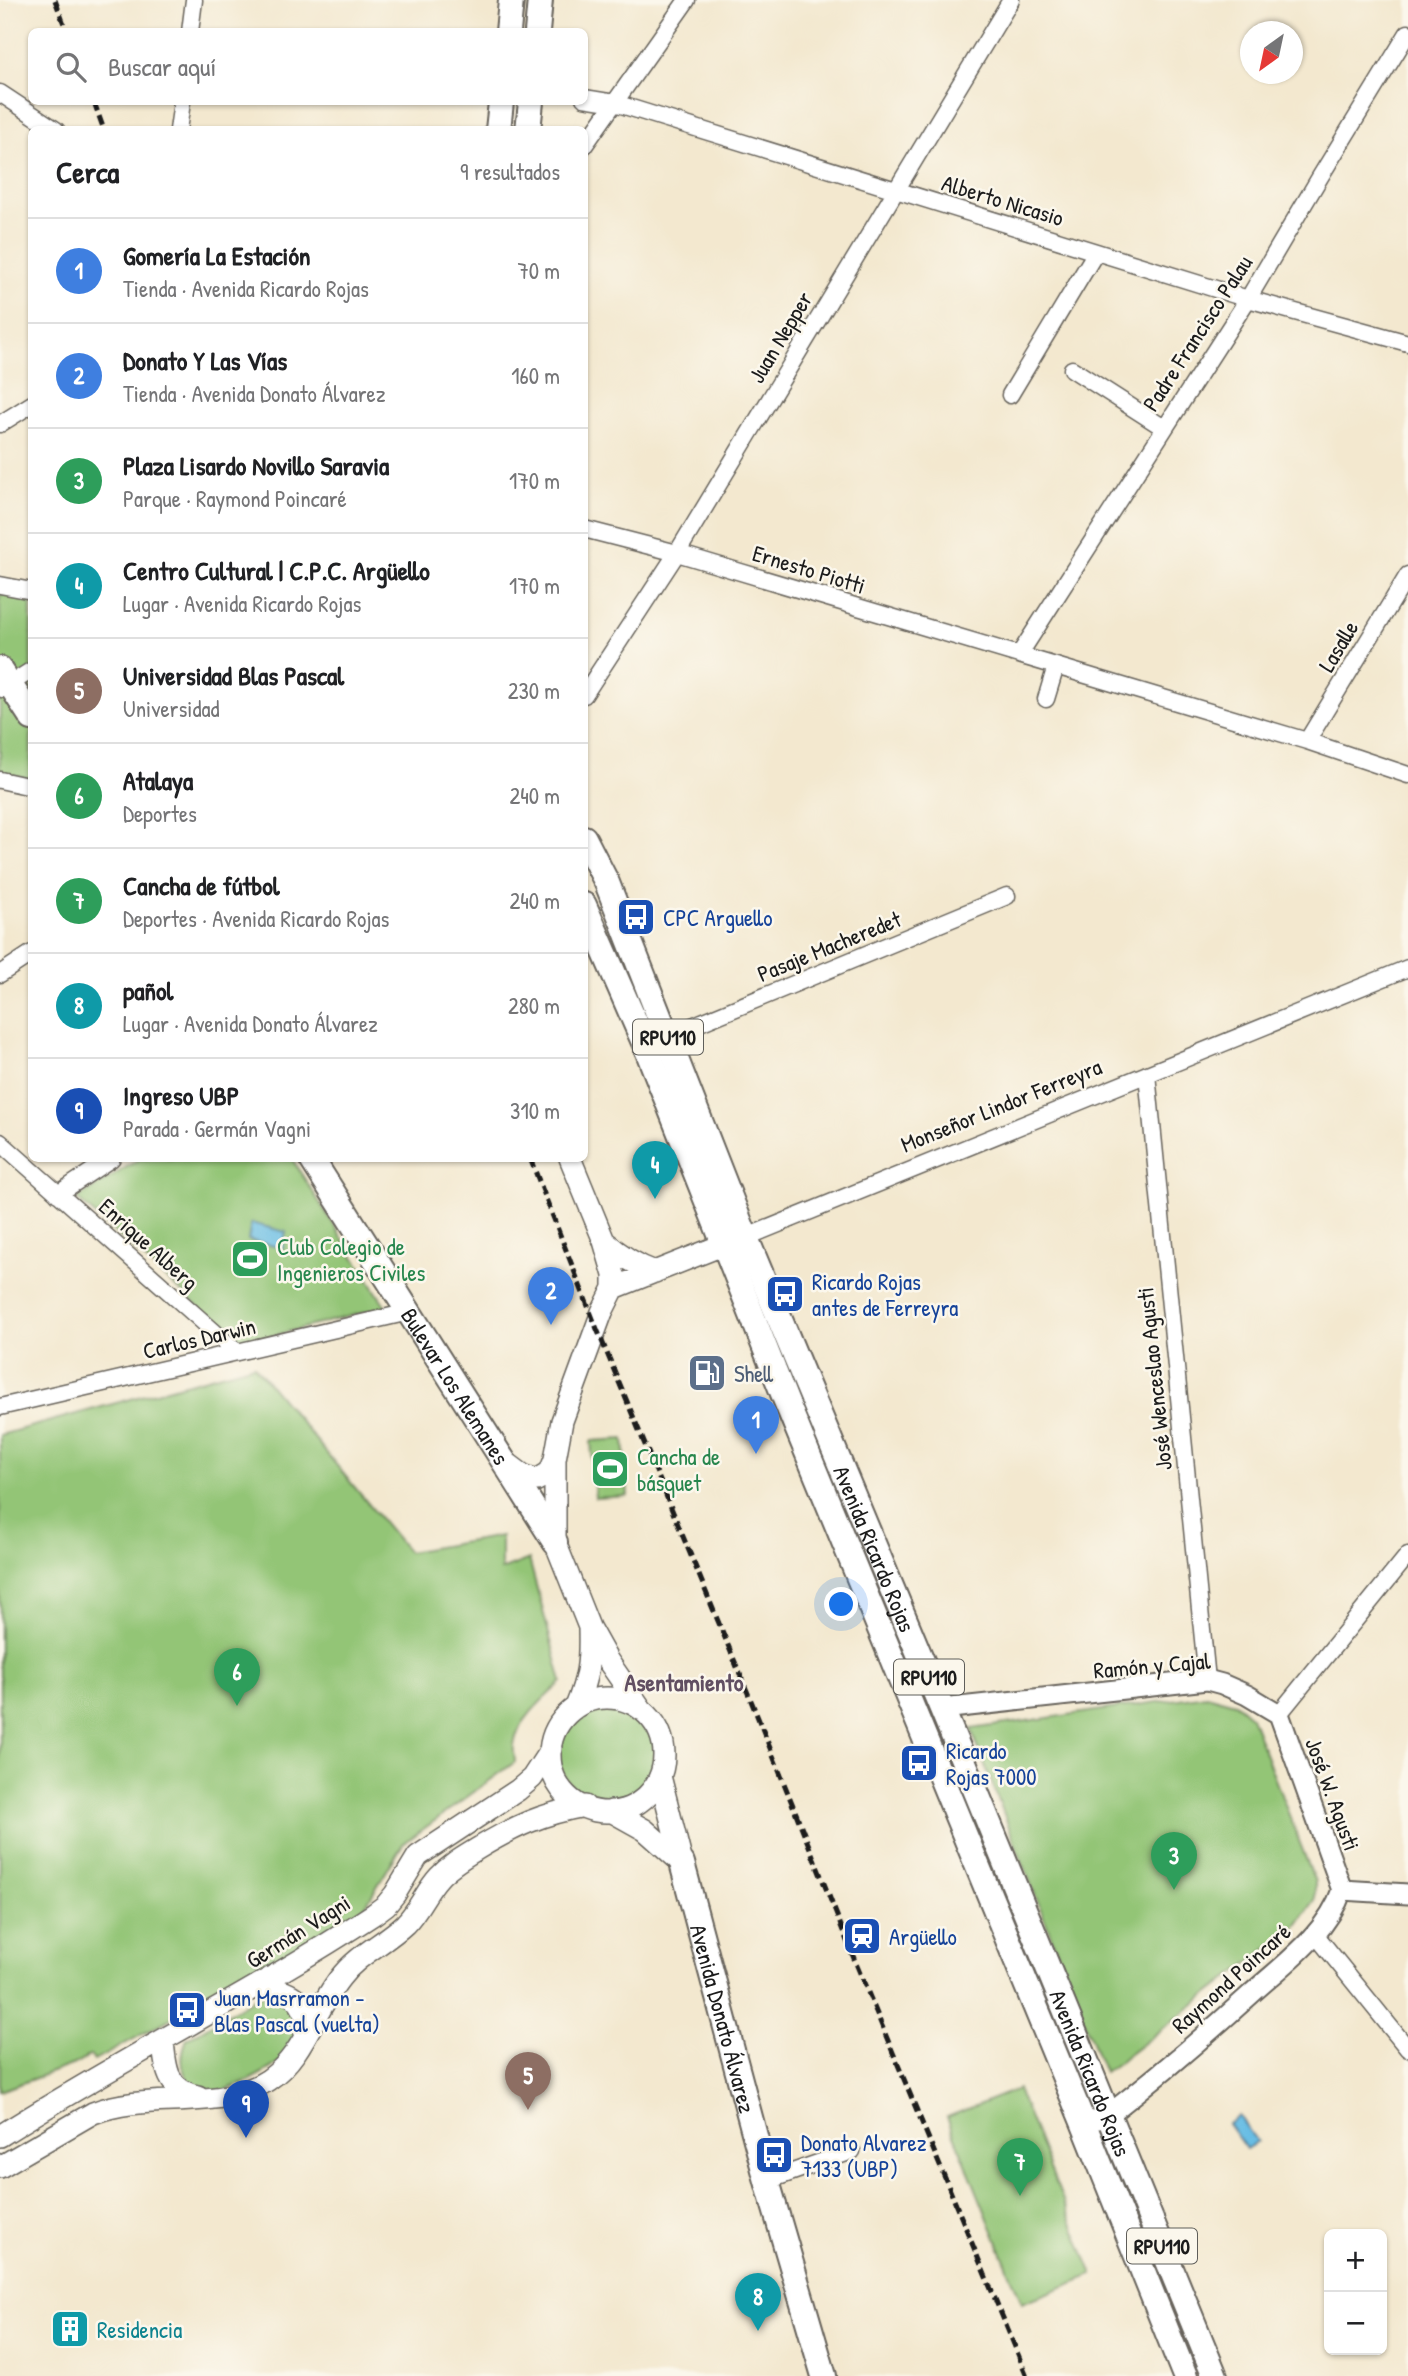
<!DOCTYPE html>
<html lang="es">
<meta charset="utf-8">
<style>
:root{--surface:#fff;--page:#f2f2f2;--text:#202124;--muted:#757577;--line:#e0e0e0;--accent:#2563eb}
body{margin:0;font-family:"Patrick Hand",sans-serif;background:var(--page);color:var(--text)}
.controls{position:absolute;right:21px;bottom:21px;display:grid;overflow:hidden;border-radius:10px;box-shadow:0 2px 5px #0004}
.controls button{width:63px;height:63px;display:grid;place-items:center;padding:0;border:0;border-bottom:2px solid var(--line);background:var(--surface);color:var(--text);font:35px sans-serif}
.compass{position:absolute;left:1240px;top:21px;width:63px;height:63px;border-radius:50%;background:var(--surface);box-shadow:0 2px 5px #0004;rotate:213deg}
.you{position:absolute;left:842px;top:1605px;width:24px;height:24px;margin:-18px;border:5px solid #fff;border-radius:50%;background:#1a73e8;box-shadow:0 0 0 10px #1a73e833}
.badge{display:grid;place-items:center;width:46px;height:46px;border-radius:50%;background:var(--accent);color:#fff;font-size:23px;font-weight:700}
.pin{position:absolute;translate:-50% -58px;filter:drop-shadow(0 2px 4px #0008)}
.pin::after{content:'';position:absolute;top:37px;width:24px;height:21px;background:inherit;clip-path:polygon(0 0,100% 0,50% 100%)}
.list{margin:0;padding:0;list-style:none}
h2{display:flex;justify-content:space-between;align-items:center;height:91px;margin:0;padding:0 28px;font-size:30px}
h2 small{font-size:23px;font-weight:400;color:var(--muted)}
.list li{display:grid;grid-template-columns:46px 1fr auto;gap:21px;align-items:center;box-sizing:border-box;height:105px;padding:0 28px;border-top:2px solid var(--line)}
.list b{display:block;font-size:26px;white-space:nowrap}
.list p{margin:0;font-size:23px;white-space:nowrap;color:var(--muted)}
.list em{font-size:23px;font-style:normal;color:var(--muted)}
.icon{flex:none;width:38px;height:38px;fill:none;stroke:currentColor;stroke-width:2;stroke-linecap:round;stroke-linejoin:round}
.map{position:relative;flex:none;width:1408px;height:2376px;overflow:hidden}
.search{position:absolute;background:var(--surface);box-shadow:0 2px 5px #0004;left:28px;top:28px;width:560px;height:77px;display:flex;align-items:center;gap:18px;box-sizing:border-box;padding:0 24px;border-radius:10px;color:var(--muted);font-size:26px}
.panel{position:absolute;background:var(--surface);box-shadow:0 2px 5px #0004;left:28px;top:126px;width:560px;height:1036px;border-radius:10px}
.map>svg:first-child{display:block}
</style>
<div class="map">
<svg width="1408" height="2376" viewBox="0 0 1408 2376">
<rect width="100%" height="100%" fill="#fbf7ec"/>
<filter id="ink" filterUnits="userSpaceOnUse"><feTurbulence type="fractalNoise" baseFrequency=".0143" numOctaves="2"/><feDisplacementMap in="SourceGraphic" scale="14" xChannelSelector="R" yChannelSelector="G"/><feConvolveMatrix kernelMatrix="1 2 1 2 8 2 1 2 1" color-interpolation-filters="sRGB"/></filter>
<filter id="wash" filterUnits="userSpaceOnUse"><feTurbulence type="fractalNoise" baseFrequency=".00686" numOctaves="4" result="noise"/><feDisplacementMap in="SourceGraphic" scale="28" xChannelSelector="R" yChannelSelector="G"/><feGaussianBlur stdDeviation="1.57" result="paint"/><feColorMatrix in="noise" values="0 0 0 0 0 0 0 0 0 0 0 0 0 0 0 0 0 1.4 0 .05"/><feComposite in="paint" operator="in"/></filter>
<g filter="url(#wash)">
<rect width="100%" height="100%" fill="#f3e8cf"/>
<path fill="#93c576" stroke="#587049" stroke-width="2" d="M0,593L31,599V779L0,772Z
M139,1159H292L386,1307L240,1344L77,1199Z
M254,1365L408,1552L501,1536V1570L529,1559L562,1682C544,1698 518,1720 514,1745C513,1750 515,1757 515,1762L403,1844L361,1913L94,2061L90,2055L77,2063L0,2091V1435Z
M624,1439L628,1496L595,1498L591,1441Z
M1206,1695L1235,1703L1251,1717L1315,1882V1900L1295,1928L1104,2073L971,1729Z
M559 1754a49 49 0 1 1 98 0a49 49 0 1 1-98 0Z
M259,1995L288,2000L301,2028C296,2037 292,2050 285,2057C275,2068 227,2094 212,2092C182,2089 177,2062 187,2039Z
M1018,2089L1093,2275L1022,2303L947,2117Z"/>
<path fill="#68bde4" stroke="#426c80" stroke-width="2" d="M251,1223L286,1232L283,1248L248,1240Z
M1239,2116L1257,2142L1246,2149L1228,2124Z"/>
</g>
<g filter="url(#ink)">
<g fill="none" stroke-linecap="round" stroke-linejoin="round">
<defs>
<path id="minor" d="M190,32L194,0
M0,93L56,130
M584,98L615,103L1248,299L1408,343
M178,130L182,102
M584,146L687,0
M1072,369L1164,428
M1010,395L1096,252
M0,424L32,404
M584,529L677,553L1307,741L1408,775
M0,585L32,591
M1019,655L1248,299L1320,177L1408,33
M2,689L32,670
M584,695L677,553L1011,0
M1046,699L1056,666
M1307,741L1408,575
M0,780L32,787
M0,974L32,953
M668,1036L1007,896
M1147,1074L1207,1680
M0,1142L237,1352
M58,1194L112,1158
M737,1241L1408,968
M0,1407L409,1312
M1279,1714L1408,1555
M1315,1934L1408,2049
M767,2181L852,2151"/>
<path id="tertiary" d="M942,1709L1207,1680L1222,1684L1247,1695L1279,1714L1342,1890
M1342,1890L1408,1894
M1098,2119L1107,2116C1157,2077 1204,2037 1251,1994C1284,1964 1327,1934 1342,1890"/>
<path id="secondary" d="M570,1158L604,1241L614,1275V1288L602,1312L562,1421L555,1459V1542L589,1627L608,1661L642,1710
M604,1241C620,1255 635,1265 655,1272
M614,1288L725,1244
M507,1463L523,1475L537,1480L550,1472L555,1459
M550 1755a57 57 0 1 1 114 0a57 57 0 1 1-114 0Z
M576,1707C588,1677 590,1662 589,1629
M660,1776L682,1863
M611,1811L645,1830L682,1863
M258,1987C287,1989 308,1997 307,2031
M163,2040C165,2067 167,2091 198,2096
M0,2136C123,2058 252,1994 374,1914L386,1905L395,1894L418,1856L518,1790L532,1778L551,1749
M0,2167L93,2113C148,2091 218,2113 268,2080C304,2056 314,2011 340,1978C358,1954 384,1944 405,1924C419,1910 426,1891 439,1877C450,1865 464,1857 477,1849C515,1826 541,1814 585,1806"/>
<g id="primary">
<path d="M508,32L511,0"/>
<path d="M537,32L540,0"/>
<path d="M498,130L501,102"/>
<path d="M528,130L531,102"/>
<path d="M0,669L32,718"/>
<path id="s1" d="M584,838L607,883L746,1238L957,1745L1215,2376"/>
<path d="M584,905L646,1047L786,1401L1083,2122L1185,2376"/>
<path id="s2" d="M311,1158L555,1542"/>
<path id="s3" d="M682,1863L767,2181L824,2376"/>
</g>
</defs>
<use href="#minor" stroke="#67635b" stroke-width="19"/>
<use href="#tertiary" stroke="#67635b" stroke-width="23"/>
<use href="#secondary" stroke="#67635b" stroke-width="24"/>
<use href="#primary" stroke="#67635b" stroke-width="28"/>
<use href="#minor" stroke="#fff" stroke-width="16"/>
<use href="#tertiary" stroke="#fff" stroke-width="19"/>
<use href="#secondary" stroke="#fff" stroke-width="21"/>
<use href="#primary" stroke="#fff" stroke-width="24"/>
<path stroke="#1c1c1c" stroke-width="5" stroke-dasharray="10 5" stroke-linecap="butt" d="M55,0L67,32
M94,102L104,130
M530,1158L597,1329L752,1703L855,1961L1027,2376"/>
</g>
</g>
<defs>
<symbol id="bus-square" viewBox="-11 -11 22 22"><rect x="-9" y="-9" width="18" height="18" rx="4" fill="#1a4fb4" stroke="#fbf7ec"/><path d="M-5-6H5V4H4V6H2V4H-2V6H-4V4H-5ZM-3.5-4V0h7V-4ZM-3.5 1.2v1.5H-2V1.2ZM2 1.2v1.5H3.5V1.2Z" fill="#fff"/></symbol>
<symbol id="stadium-square" viewBox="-11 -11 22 22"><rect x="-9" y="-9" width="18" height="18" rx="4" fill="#2e9e5b" stroke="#fbf7ec"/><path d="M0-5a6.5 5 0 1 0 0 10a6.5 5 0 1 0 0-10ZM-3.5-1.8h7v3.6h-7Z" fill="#fff"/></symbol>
<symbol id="fuel-square" viewBox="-11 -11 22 22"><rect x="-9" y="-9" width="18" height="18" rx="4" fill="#5c6f8a" stroke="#fbf7ec"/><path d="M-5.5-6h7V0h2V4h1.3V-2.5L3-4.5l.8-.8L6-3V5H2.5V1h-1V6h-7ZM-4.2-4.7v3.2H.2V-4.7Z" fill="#fff"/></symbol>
<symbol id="station-square" viewBox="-11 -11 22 22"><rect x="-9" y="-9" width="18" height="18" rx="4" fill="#1a4fb4" stroke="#fbf7ec"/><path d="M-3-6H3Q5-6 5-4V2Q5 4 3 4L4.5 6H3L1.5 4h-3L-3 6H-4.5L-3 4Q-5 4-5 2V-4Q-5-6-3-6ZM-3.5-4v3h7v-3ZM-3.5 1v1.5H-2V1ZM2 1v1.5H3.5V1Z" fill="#fff"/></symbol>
<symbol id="building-square" viewBox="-11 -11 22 22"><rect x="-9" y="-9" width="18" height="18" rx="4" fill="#0f9aa8" stroke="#fbf7ec"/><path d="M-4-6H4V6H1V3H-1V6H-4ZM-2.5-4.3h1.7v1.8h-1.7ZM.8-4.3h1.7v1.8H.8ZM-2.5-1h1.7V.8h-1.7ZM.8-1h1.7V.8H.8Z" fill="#fff"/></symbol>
</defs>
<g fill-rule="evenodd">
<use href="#bus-square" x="614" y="895" width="44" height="44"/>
<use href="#stadium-square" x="228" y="1237" width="44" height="44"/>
<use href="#bus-square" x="763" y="1272" width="44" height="44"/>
<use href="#fuel-square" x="685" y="1351" width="44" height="44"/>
<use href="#stadium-square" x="588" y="1447" width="44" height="44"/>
<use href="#bus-square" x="897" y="1741" width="44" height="44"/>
<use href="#station-square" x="840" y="1914" width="44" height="44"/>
<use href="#bus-square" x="165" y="1988" width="44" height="44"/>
<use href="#bus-square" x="752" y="2133" width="44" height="44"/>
<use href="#building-square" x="48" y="2307" width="44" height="44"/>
</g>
<g text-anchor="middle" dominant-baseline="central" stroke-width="5" stroke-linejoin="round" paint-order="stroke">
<g fill="#fbf7ec" stroke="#5f5e5a" stroke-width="2">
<rect x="633" y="1019.5" width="70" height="35" rx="5"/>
<rect x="894" y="1659.5" width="70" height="35" rx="5"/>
<rect x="1127" y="2228.5" width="70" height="35" rx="5"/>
</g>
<g font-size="21" font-weight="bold" fill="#1c1c1c">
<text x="668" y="1037">RPU110</text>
<text x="929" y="1677">RPU110</text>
<text x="1162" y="2246">RPU110</text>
</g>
<g font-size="23" fill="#1c1c1c" stroke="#fbf7ec">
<text transform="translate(1003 200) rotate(17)">Alberto Nicasio</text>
<text transform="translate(1197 333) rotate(-57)">Padre Francisco Palau</text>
<text transform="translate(780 337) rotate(-59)">Juan Nepper</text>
<text transform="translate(809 569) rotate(17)">Ernesto Piotti</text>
<text transform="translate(1338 646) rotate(-59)">Lasalle</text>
<text transform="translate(829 946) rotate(-22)">Pasaje Macheredet</text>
<text transform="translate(1001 1105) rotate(-22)">Monseñor Lindor Ferreyra</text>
<text transform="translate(149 1244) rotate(42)">Enrique Alberg</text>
<text transform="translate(199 1338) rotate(-13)">Carlos Darwin</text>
<text transform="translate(1154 1379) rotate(-96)">José Wenceslao Agusti</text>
<text stroke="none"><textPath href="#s2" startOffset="270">Bulevar Los Alemanes</textPath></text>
<text stroke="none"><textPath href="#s1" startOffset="768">Avenida Ricardo Rojas</textPath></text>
<text transform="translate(1152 1665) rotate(-5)">Ramón y Cajal</text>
<text transform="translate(1333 1794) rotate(70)">José W. Agusti</text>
<text transform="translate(298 1931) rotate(-32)">Germán Vagni</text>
<text transform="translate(1231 1978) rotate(-42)">Raymond Poincaré</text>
<text stroke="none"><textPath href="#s3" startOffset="161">Avenida Donato Álvarez</textPath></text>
<text stroke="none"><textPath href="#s1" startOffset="1335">Avenida Ricardo Rojas</textPath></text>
</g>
<g font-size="23" fill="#164399" stroke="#fbf7ec" text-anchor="start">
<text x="663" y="917">CPC Arguello</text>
<text x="812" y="1281">Ricardo Rojas<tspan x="812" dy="26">antes de Ferreyra</tspan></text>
<text x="946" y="1750">Ricardo<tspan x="946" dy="26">Rojas 7000</tspan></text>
<text x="889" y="1936">Argüello</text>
<text x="214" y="1997">Juan Masrramon -<tspan x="214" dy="26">Blas Pascal (vuelta)</tspan></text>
<text x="801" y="2142">Donato Alvarez<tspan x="801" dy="26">7133 (UBP)</tspan></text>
</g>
<g font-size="23" fill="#27864d" stroke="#fbf7ec" text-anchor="start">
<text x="277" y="1246">Club Colegio de<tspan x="277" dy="26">Ingenieros Civiles</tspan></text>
<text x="637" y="1456">Cancha de<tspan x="637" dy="26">básquet</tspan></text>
</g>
<g font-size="23" fill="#4e5e75" stroke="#fbf7ec" text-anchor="start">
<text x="734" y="1373">Shell</text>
</g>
<g font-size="23" fill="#0d838f" stroke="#fbf7ec" text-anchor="start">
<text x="97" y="2329">Residencia</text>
</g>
<g font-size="24" font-weight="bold" fill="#614f62" stroke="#fbf7ec">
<text x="684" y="1682">Asentamiento</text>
</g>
</g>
</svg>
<div class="controls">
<button>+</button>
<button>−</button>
</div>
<svg class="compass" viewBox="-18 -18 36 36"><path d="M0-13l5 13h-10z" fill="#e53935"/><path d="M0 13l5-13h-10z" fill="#757577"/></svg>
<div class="you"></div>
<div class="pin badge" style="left:756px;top:1454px;background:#3f7fe0">1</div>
<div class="pin badge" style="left:551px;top:1325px;background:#3f7fe0">2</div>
<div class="pin badge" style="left:1174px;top:1890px;background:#2e9e5b">3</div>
<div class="pin badge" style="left:655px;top:1199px;background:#0f9aa8">4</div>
<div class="pin badge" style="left:528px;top:2110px;background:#8d6e63">5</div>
<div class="pin badge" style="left:237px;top:1706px;background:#2e9e5b">6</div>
<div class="pin badge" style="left:1020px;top:2196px;background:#2e9e5b">7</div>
<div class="pin badge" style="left:758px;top:2331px;background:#0f9aa8">8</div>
<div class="pin badge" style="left:246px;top:2138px;background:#1a4fb4">9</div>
<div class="search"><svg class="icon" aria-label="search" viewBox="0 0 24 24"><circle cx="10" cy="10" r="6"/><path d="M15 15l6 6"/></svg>Buscar aquí</div>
<section class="panel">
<h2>Cerca<small>9 resultados</small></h2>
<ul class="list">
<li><span class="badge" style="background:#3f7fe0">1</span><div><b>Gomería La Estación</b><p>Tienda · Avenida Ricardo Rojas</p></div><em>70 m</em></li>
<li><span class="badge" style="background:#3f7fe0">2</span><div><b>Donato Y Las Vías</b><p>Tienda · Avenida Donato Álvarez</p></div><em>160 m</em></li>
<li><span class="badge" style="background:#2e9e5b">3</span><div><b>Plaza Lisardo Novillo Saravia</b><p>Parque · Raymond Poincaré</p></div><em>170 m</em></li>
<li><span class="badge" style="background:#0f9aa8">4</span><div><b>Centro Cultural | C.P.C. Argüello</b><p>Lugar · Avenida Ricardo Rojas</p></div><em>170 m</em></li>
<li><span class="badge" style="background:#8d6e63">5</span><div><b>Universidad Blas Pascal</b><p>Universidad</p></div><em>230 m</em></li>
<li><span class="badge" style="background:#2e9e5b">6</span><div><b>Atalaya</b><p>Deportes</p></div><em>240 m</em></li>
<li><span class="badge" style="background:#2e9e5b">7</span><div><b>Cancha de fútbol</b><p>Deportes · Avenida Ricardo Rojas</p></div><em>240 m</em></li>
<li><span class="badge" style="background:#0f9aa8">8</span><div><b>pañol</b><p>Lugar · Avenida Donato Álvarez</p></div><em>280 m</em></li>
<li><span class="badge" style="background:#1a4fb4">9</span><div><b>Ingreso UBP</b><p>Parada · Germán Vagni</p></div><em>310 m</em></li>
</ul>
</section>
</div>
